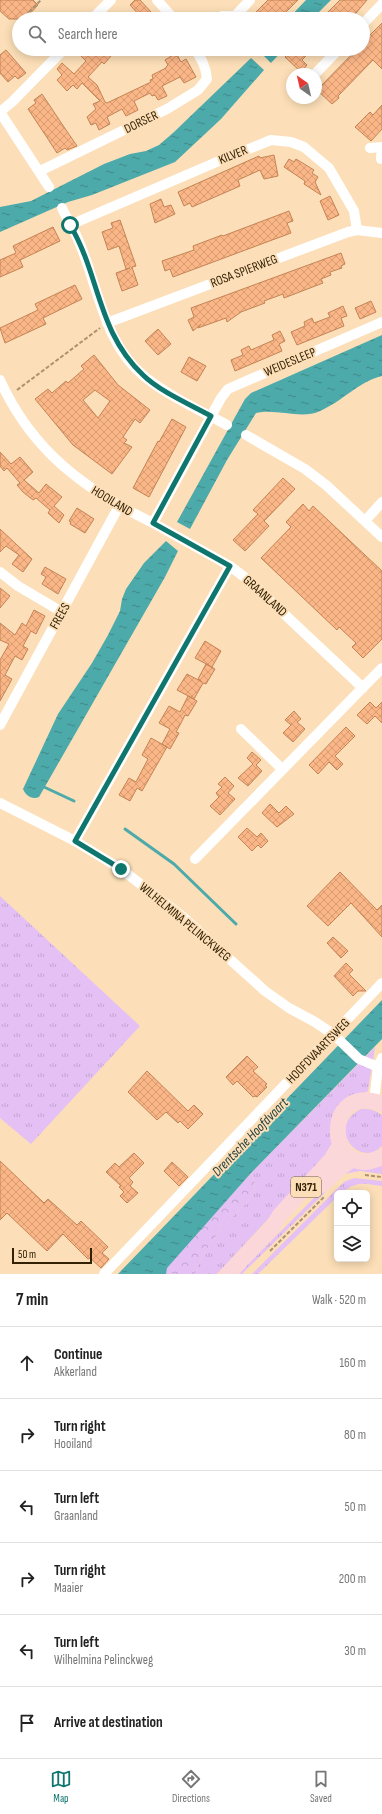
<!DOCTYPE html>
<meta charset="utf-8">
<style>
:root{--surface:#fff;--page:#f2f2f2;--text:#222;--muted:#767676;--line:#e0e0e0;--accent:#0f766e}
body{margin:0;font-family:"Sofia Sans Condensed",sans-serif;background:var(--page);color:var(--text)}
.controls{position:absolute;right:12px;bottom:12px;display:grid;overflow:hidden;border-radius:6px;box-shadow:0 2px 10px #0003}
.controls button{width:36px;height:36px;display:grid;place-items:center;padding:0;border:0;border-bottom:1px solid var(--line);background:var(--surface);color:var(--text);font:20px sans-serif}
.compass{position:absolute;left:286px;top:68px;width:36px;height:36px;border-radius:50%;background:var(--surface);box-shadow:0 2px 10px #0003;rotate:326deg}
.scale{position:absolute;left:12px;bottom:10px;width:80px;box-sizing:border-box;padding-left:4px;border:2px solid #332104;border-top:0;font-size:11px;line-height:14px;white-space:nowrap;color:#332104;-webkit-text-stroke:3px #fcdfb8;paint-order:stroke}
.stop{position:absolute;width:12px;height:12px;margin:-9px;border:3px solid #0f766e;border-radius:50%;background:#fff}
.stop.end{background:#0f766e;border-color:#fff;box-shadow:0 1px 4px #0008}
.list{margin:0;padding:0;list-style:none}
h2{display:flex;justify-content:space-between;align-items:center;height:52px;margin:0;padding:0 16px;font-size:17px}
h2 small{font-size:13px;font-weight:400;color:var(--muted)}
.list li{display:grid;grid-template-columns:26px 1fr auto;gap:12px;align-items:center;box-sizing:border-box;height:72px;padding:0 16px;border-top:1px solid var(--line)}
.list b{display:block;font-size:15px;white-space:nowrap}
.list p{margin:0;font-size:13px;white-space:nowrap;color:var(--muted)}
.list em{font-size:13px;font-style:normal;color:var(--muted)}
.icon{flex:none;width:22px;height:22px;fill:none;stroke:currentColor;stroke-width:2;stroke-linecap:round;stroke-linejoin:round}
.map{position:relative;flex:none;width:382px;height:1274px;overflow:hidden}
.search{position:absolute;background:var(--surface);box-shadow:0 2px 10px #0003;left:12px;right:12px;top:12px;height:44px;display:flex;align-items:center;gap:10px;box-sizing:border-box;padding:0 14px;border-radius:22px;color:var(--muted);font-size:15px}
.sheet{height:484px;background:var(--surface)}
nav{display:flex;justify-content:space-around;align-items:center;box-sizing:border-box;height:56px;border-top:1px solid var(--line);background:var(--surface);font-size:11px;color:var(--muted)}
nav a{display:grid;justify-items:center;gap:2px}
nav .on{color:var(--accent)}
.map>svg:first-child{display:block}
</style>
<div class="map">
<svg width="382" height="1274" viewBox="0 0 382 1274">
<defs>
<pattern id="grass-tufts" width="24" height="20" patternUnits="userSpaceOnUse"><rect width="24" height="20" fill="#e4c0f4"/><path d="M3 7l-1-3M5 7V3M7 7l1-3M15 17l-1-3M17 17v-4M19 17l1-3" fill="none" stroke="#c4a5d0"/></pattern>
<pattern id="forest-crowns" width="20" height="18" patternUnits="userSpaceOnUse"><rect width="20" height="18" fill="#e4c0f4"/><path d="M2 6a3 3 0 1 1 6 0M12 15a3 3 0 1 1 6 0" fill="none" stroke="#c4a5d0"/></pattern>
<pattern id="water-ripples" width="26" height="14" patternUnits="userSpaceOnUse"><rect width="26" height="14" fill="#4caaaa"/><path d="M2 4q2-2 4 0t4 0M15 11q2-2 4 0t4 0" fill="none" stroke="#408a88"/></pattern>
<pattern id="building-cross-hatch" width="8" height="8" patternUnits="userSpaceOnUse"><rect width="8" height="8" fill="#fbb687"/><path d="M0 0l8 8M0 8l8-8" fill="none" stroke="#d89c73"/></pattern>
</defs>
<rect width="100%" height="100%" fill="#fcdfb8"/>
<path fill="url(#grass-tufts)" d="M0,896L140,1026L31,1144L0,1118Z
M375,1047L368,1091L351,1101L333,1149L217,1274H195C201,1253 218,1233 232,1217C240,1209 249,1202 254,1191C256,1184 254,1179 251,1173Z
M361,1109C369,1108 375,1110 382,1115V1146C359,1170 325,1126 361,1109Z
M382,1165V1174L360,1171L344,1174L242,1274H238L339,1173L349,1166Z
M354,1178L382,1181V1186C373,1185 364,1182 355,1185C348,1187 343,1193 337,1193V1197L258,1274H252L344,1182Z"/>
<path fill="url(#forest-crowns)" d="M251,1173C254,1179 256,1184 254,1191C249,1202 240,1209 232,1217C218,1233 201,1253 195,1274H166V1268Z"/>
<path fill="url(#water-ripples)" d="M306,0H331L312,19H288Z
M259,49H284L271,63L258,50Z
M251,58L264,70L221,119L175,162L92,195L68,202L0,232V207L31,201L104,164L130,154L146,151L159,145L174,132Z
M382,335V376C358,382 343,401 320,411C301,420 277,408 256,413L227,460L190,529L177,522L245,399L251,393Z
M166,541L178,551L165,577L39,797C32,800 26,796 23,789L58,714L92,663L108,635L120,611L122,599L126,589L144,563Z
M382,1000V1039L251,1173L167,1268L166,1274H118Z"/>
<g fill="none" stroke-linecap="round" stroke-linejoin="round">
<path stroke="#4caaaa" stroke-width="3" d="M44,787L74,801
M125,829L174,864L236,924"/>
</g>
<path fill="url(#building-cross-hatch)" stroke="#c38355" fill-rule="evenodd" d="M0,0H33L38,5L25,19H9L0,11Z
M135,0H140L151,12L143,19L130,5Z
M268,0H298L279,19H249Z
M340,0H367L351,19H333L327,13Z
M382,23V69L373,60L338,96L339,98L332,104L317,90L357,49H363V42Z
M87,49H103L111,56L104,64L102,62L88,77L97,85L105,102L107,103L151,82L150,80L153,79L152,75L166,68V67L168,65L165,60L176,53L181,62L186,59L196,77L184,83L180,77L162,86L167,96L158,100L155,95L152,96L150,93L134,101L138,110L126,116L122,109L107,117L110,124L99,130L96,123L91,125L87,117L96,109L93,104L100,101L82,83L77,89L73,85L67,91L57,80L62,75L57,69L62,63L74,74L86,61L81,56Z
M292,49H312L302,60L307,65L301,72L285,57Z
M6,50L26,73L18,79L15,76L8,82L0,73V55Z
M42,94L64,127L77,146L67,150L65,148L57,153L46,136L28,109L36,103L34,100Z
M382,105V129L371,141L355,127L370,112L373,115Z
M274,155L278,176L264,179L260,170L238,180L240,186L192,207L190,203L184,206L178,192L259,156L260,158Z
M289,159L294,162L296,159L314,170L312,173L318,177L315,182L321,195L304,184L305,181L284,167Z
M330,196L339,215L328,220L320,201Z
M161,199L164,207L171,205L175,214L155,223L150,204Z
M289,211L293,221L287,223L291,233L173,277L170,269L165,271L162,261L194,250L193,246L222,235L223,236Z
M120,220L136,266L132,267L138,285L122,291L116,273L130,268L126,269L119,246L108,250L102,232L113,228L111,223Z
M53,227L60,241L20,260L23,267L0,277V260L16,253L13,246Z
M341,253L345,264L341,266L342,268L330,272L331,275L321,279L323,283L284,298L283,294L264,301L265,303L241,312L227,322L226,318L198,328L201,324L193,331L188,320L194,317L191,308Z
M75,285L82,299L43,318L46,324L5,343L0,328L38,310L35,304Z
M371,301L376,312L360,319L355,308Z
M343,306L347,316L341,318L344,326L297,345L291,332L305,326L304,322L312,318L314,323L330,317L328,313Z
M158,329L171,344L158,355L145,341Z
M280,331L285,341L279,344L282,351L235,371L231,360L243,355L241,350L249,346L251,350L274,340L272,335Z
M94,355L118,385L150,410L140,423L135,419L123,437L127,440L124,443L132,447L112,474L73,445L35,399L48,389L52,393L66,381L68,383L84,369L81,366ZM95,390L110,401L98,418L83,400Z
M189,357L206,366L197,381L181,372Z
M172,419L186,427L149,497L133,488L158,441L159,442Z
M0,452L11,464L20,457L33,472L24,480L39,493L46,484L62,497L54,506L64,515L59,523L48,513L50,510L36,498L33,500L23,492L17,485L20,483L7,468L4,471L0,466Z
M283,478L295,489L264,521L269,526L245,551L233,540L258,514L253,510Z
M303,504L309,511L313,506L382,571V639L363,658L352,647L356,643L339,627L337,630L261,558L291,527L286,522Z
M77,508L94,519L85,533L70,524L71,522L69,521Z
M0,529L32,559L23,572L12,564L19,555L6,546L0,552Z
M45,567L66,579L58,594L42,584L46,577L41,574Z
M0,588L10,596L0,608Z
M34,610L45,616L36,634L31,631L23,646L28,649L22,660L15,656L5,675L12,679L0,701V660L9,644L0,640V623L15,635L22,623L26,626Z
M205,641L221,651L212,667L195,658Z
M206,664L215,669L206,684L203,683L194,699L177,690L187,674L202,682L198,679Z
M188,696L197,701L188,716L185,715L181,723L176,732L179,733L170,749L162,744L170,729L159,723L169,706L180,712Z
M370,702L376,708L382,702V723L375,716L367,724L357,715Z
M294,711L301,719L297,722L305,729L293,742L283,733L291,725L285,720Z
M346,727L355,736L335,756L343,764L337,770L329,762L318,774L309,765Z
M151,738L167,747L142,791L137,788L130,801L119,795L129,778L136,782L148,759L142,755Z
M252,752L261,760L256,765L262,771L248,786L238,778L253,764L247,758Z
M225,777L234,786L228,793L235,799L220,815L210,806L219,797L216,793L222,787L218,784Z
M270,804L279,813L286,806L294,814L277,827L262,813Z
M247,828L257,837L261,833L268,841L261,848L258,845L252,851L238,837Z
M340,872L377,910L382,905V937L351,903L328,926L307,906Z
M333,937L348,951L341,958L327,943Z
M346,963L353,970L349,974L366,991H358L353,996L334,976Z
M247,1056L258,1067L253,1071L267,1084L265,1085L267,1087L257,1097L255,1096L253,1097L237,1081L233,1085L226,1077Z
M147,1071L188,1111L194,1105L203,1114L188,1129L180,1121L178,1123L166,1112L157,1120L128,1092Z
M134,1153L144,1163L129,1178L133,1182L130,1186L138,1193L127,1203L120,1196L124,1192L119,1187L121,1186L106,1172L115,1163L119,1167Z
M0,1161L44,1203L48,1199L77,1225L81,1221L108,1247L102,1253L109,1259L101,1268L90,1258L88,1259L63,1234L47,1251L7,1213L0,1220Z
M172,1162L188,1177L179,1186L164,1171Z"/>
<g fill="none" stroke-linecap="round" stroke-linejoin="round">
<path stroke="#ac9370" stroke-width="2" stroke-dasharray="4 2" stroke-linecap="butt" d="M29,12L41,0
M17,390L100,328
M365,1175L382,1177
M270,1251L324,1197"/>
<path stroke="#fff" stroke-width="10" d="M157,0L174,19
M222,16H235V19
M235,16L250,0
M92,19L111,0
M363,24L382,4
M315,74L339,49
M0,112L12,102L64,49
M0,112L49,187
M370,148L382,147L381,159
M40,171L167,109L198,90L207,79C206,67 202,60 195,49
M62,208C66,217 72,226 76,235C98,281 102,343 145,377C169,396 199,410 227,425
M70,225L219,161L271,140L291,142L304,147L329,168L354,211L357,230
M107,323L348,232L357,230L382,233
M0,380C32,451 85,490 153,523L221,398L228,389L382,322
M246,435L305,469L326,485L382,537
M365,521L382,502
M153,523L230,566L247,579L363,688
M0,572L18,586L62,612
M0,725L119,506
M241,729L282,769
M0,803L75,841L121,869L183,917L265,991L289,1008L315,1022L333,1034L359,1059L378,1067
M75,841L230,566
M195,859L382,668
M374,1101L378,1067L382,1058
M104,1274L382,983"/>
<path stroke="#fbd7d9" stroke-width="16" d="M382,1104C320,1080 326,1185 382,1157
M322,1185L337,1170L353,1159
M228,1274L271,1229L280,1215L331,1160L340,1145"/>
</g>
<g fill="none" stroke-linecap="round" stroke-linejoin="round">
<path stroke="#0f766e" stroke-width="5" d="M70,225C100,275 97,332 143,375C159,391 191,405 211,416L153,523L230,566L75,841L121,869"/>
</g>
<g text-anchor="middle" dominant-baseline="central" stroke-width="4" stroke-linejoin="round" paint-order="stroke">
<rect fill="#fcdfb8" stroke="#6f5a3a" stroke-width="1" x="291" y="1177" width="30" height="20" rx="3"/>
<g font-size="12" font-weight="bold" fill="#332104">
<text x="306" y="1187">N371</text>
</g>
<g font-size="13" fill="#332104" stroke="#fcdfb8">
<text transform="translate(141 122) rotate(-26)">DORSER</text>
<text transform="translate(233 155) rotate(-22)">KILVER</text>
<text transform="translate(244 271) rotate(-21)">ROSA SPIERWEG</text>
<text transform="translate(290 362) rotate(-23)">WEIDESLEEP</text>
<text transform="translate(112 501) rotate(31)">HOOILAND</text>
<text transform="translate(265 596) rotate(42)">GRAANLAND</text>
<text transform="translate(60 616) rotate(-61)">FREES</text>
<text transform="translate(185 922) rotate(40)">WILHELMINA PELINCKWEG</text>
<text transform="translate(318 1051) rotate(-46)">HOOFDVAARTSWEG</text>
</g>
<g font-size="14" font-style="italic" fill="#1c3a3a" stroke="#fcdfb8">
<text transform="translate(250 1137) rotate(-46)">Drentsche Hoofdvaart</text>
</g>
</g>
</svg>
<div class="controls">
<button><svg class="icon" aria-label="locate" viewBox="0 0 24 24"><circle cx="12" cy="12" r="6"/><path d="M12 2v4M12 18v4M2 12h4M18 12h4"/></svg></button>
<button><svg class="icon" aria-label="layers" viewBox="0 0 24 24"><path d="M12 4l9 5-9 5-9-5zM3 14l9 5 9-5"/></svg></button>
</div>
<svg class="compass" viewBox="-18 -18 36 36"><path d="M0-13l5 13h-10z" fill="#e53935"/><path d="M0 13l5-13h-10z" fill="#767676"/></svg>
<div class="scale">50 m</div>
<div class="stop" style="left:70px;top:225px"></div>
<div class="stop end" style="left:121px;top:869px"></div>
<div class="search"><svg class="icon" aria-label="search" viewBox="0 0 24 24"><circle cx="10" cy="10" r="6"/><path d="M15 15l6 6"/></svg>Search here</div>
</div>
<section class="sheet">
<h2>7 min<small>Walk · 520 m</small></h2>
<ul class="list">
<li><svg class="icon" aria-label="ahead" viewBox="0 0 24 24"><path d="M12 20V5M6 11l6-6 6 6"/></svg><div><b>Continue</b><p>Akkerland</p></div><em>160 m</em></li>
<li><svg class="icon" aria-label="right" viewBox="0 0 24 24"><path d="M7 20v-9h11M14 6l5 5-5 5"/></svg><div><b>Turn right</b><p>Hooiland</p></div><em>80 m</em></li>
<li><svg class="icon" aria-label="left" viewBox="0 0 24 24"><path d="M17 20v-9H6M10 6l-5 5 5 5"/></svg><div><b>Turn left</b><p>Graanland</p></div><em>50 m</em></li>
<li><svg class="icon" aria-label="right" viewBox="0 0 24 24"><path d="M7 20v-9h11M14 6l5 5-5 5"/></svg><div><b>Turn right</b><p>Maaier</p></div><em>200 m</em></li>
<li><svg class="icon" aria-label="left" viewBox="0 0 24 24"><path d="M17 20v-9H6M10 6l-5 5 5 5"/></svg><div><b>Turn left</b><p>Wilhelmina Pelinckweg</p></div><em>30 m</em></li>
<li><svg class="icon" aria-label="arrive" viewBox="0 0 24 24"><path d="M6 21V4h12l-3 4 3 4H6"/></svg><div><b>Arrive at destination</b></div></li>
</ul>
</section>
<nav>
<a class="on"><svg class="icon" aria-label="map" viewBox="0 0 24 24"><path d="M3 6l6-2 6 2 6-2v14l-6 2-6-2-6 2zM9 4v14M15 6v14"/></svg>Map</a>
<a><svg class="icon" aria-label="directions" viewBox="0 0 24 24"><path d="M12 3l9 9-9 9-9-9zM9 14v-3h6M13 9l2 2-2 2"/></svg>Directions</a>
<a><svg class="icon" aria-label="saved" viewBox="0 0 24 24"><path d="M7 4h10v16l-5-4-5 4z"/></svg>Saved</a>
</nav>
